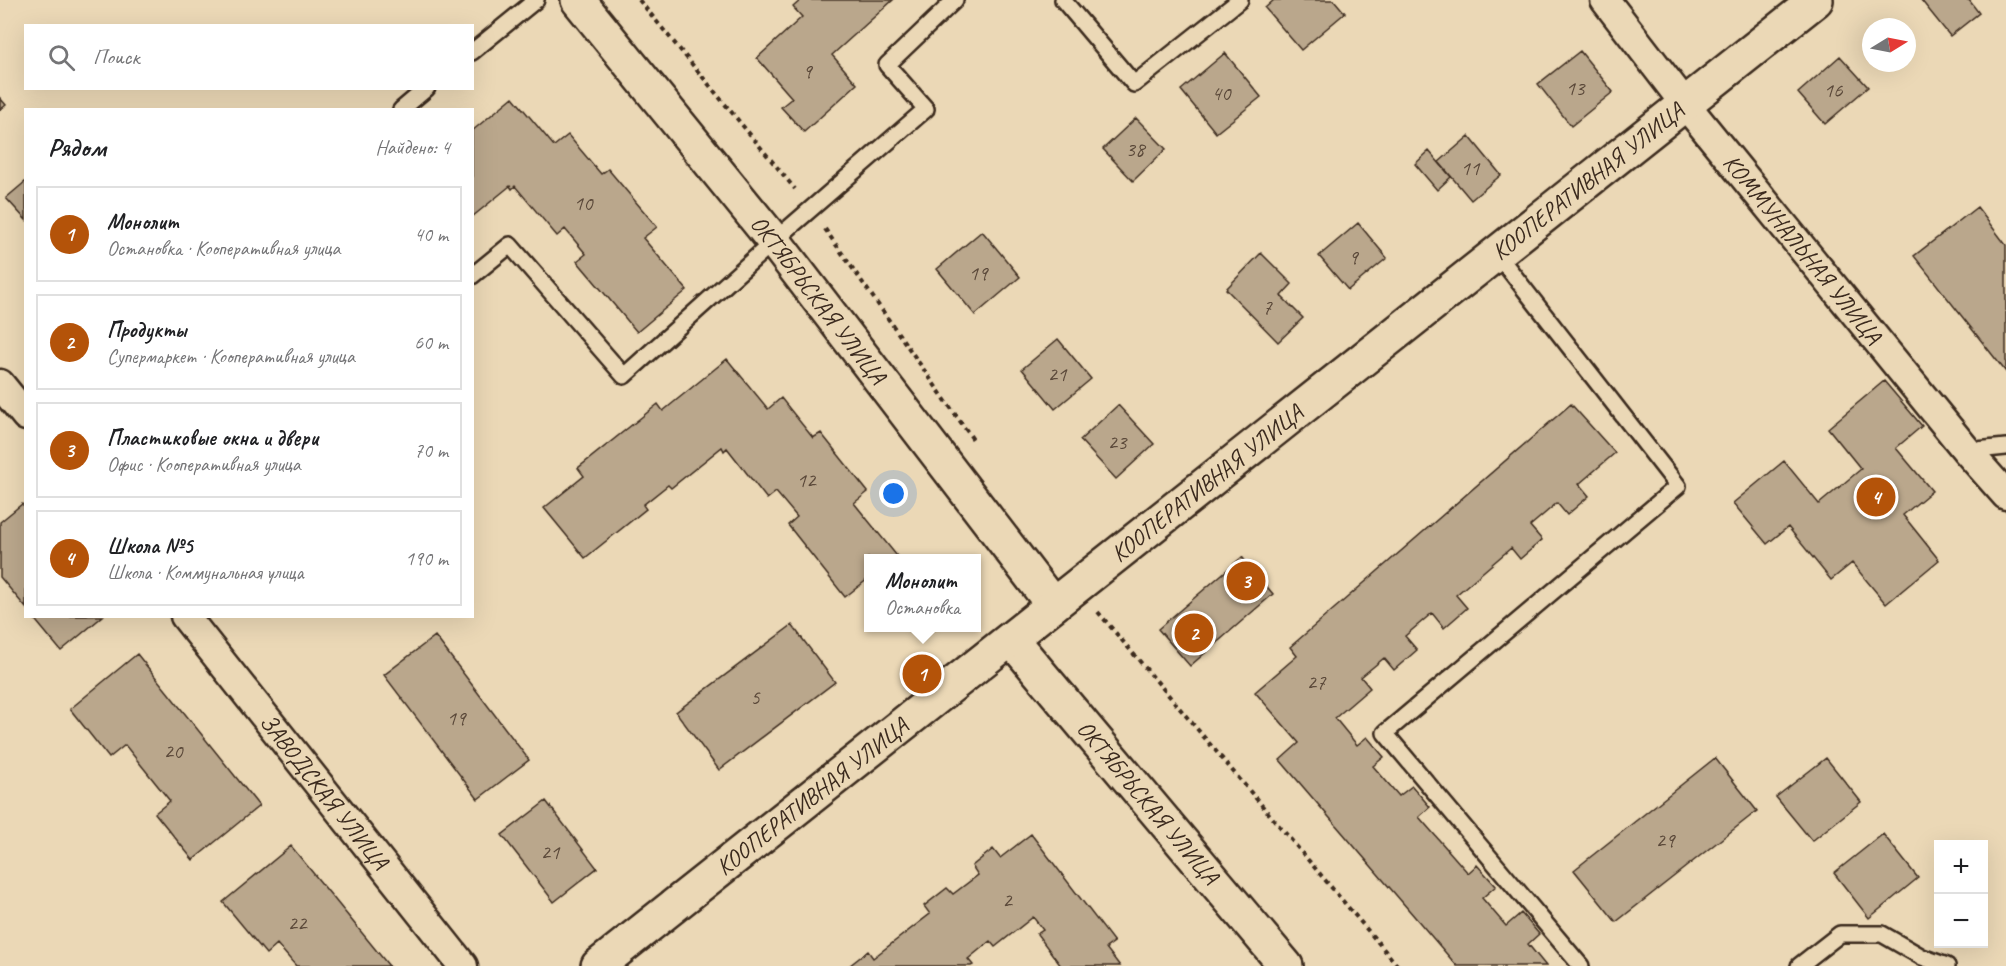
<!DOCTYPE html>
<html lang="ru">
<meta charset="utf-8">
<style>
:root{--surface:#fff;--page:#f6f6f6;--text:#202124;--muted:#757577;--line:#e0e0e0;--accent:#b45309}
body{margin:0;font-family:Caveat,sans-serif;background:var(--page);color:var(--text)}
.controls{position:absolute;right:18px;bottom:18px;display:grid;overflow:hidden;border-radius:0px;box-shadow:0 6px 24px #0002}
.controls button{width:54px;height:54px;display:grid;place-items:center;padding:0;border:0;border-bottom:2px solid var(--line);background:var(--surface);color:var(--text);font:30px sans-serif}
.compass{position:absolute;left:1862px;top:18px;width:54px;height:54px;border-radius:50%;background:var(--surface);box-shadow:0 6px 24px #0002;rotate:80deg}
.you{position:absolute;left:894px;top:494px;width:21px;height:21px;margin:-15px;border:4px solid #fff;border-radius:50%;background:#1a73e8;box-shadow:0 0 0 9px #1a73e833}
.badge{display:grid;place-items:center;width:39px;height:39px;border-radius:50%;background:var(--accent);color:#fff;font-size:20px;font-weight:700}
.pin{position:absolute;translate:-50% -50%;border:3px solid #fff;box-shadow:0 2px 6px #0006}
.popup{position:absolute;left:864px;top:554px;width:117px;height:78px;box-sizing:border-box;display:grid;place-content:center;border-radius:0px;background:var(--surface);filter:drop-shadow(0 2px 4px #0005);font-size:20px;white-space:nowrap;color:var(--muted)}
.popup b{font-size:22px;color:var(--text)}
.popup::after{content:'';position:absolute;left:50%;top:100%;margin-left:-12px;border:12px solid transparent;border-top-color:var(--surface)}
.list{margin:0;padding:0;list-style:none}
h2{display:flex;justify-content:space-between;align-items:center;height:78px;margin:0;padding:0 24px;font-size:26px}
h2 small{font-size:20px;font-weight:400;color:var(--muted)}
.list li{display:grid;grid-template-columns:39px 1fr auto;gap:18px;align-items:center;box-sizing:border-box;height:96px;margin:0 12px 12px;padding:0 12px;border:2px solid var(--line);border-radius:0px}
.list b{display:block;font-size:22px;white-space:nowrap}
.list p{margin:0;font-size:20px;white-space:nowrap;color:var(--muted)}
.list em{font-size:20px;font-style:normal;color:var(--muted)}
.icon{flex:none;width:33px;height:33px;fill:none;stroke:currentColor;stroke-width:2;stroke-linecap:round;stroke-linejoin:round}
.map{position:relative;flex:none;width:2006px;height:966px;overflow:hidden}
.search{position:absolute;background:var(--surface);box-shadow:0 6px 24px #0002;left:24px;top:24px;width:450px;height:66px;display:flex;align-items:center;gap:15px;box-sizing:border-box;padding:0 21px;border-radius:0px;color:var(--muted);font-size:22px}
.panel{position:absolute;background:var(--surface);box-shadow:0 6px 24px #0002;left:24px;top:108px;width:450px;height:510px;border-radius:0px}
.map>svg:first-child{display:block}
</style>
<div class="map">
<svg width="2006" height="966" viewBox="0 0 2006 966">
<rect width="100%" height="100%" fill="#ebd8b6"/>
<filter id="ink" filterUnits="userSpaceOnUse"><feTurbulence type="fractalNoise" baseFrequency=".0167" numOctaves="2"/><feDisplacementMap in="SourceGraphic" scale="12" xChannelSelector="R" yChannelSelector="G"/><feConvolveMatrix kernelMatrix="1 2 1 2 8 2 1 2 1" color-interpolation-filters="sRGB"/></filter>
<g filter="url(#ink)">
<path fill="#baa78c" stroke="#3b2a1e" stroke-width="1.5" d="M801,0H893L832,55L857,84L804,132L781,107L792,98L757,58L802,17L793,7Z
M1274,0H1334L1345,13L1301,50L1265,8Z
M1921,0H1969L1979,13L1950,36Z
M1580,51L1613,92L1571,126L1538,84Z
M1225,53L1261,97L1216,133L1181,90Z
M1840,56L1868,87L1825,124L1798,93Z
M513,97L554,146L568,135L601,174L608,169L657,227L643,238L687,290L637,332L577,261L586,254L565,229L557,236L515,186L512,189L510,186L472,217V131Z
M0,98L6,105L0,110Z
M1136,118L1166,149L1133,181L1103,149Z
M1469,136L1501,175L1471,200L1439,162Z
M1429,151L1451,177L1437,190L1415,164Z
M26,181V220L6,198Z
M1977,207L2006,245V372L1914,256Z
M1358,223L1387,258L1348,290L1319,256Z
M982,231L1020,277L975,315L937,269Z
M1261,253L1292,284L1281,296L1303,318L1278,342L1226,289Z
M1058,339L1091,379L1055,409L1022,369Z
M727,359L768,409L781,398L813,438L821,433L868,492L854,503L897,556L894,558H868V579L845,597L788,525L797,517L776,492L767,499L727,448L724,451L722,447L671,488L668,485L643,505L646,509L585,558L544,508L584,476L578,468L658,404L663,411Z
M1884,381L1922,426L1896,448L1932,491L1903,515L1939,560L1886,604L1852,563L1831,580L1788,527L1767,544L1733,503L1784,461L1819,504L1861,469L1828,428Z
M1571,404L1615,453L1579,484L1589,496L1567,515L1557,503L1530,526L1542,540L1520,559L1511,548L1456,595L1467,608L1444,628L1432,613L1405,636L1417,650L1394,670L1384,658L1361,677L1370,688L1335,718L1357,745L1367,737L1384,757L1373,766L1399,796L1412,786L1430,807L1419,817L1468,873L1477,865L1496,886L1482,898L1506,926L1521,913L1539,934L1528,944L1546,966H1457L1280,760L1299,743L1255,692L1297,656L1290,647Z
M1118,405L1154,444L1116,479L1080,440Z
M22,504L26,508V608L0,577V522Z
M1242,557L1273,594L1190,666L1158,629Z
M32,616H103L61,651Z
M792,625L835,682L719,770L676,712Z
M435,636L529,760L478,799L384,675Z
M137,654L259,806L193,860L155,813L170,801L125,745L109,758L70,709Z
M1715,758L1757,811L1616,922L1574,870Z
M1826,758L1861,802L1812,841L1776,797Z
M546,801L597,868L554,902L502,835Z
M1031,834L1114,942L1106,948L1120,966H1061L1037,934L1043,930L1033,917L995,947L990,941L968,959L973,965L971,966H849L868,951L873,958L930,914L924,906L947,888L953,894L978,875L972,866L993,849L1000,858Z
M1883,834L1918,878L1869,918L1834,873Z
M291,846L389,966H296L277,944L266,954L223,902Z"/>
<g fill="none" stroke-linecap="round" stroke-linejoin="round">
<defs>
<path id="service" d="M1063,0L1134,84L1240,0
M472,52L536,0
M401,110L427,88
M1497,254L1678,486L1385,733L1581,966
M472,276L510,245L624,376L774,241L926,109L887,65L955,0
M1967,451L2006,447
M1799,966L1840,934H1882L1922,957L1947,966"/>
<g id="minor">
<path id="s1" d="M1605,0L1685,104L1967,451L2006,495"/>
<path d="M0,384L26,416"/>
<path id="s2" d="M185,616L463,966"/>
</g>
<g id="tertiary">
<path id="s3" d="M578,0L774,241L1053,605"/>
<path id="s4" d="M1011,639L1286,966"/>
<path id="s5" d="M598,966L1816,0"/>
</g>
</defs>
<use href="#service" stroke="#3b2a1e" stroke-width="20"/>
<use href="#minor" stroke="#3b2a1e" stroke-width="33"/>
<use href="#tertiary" stroke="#3b2a1e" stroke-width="38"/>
<path stroke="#3b2a1e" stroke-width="4" stroke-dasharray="4.5 4.5" stroke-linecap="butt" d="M639,0L795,189
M825,229L974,441
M1098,612L1398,966"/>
<use href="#service" stroke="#ebd8b6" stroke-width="15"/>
<use href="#minor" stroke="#ebd8b6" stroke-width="28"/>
<use href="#tertiary" stroke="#ebd8b6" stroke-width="33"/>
</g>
</g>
<g text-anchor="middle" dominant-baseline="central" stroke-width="6" stroke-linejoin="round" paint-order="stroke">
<g font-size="21" fill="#5b493a">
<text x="807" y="71">9</text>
<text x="1575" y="88">13</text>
<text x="1833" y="90">16</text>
<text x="1221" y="93">40</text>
<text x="1135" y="149">38</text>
<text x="1470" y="168">11</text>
<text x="583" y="203">10</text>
<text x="1353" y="257">9</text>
<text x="978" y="273">19</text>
<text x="1267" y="307">7</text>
<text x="1057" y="374">21</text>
<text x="1117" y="442">23</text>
<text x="806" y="480">12</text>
<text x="1316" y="682">27</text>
<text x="755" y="697">5</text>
<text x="456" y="718">19</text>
<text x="173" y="751">20</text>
<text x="1665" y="840">29</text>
<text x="550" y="852">21</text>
<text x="1007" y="900">2</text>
<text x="297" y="923">22</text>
</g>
<g font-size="24" fill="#3b2a1e" stroke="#ebd8b6">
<text stroke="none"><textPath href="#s5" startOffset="1263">КООПЕРАТИВНАЯ УЛИЦА</textPath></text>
<text stroke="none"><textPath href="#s1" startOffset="318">КОММУНАЛЬНАЯ УЛИЦА</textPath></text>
<text stroke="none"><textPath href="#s3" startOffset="384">ОКТЯБРЬСКАЯ УЛИЦА</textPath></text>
<text stroke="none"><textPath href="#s5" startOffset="777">КООПЕРАТИВНАЯ УЛИЦА</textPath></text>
<text stroke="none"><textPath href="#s2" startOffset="224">ЗАВОДСКАЯ УЛИЦА</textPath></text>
<text stroke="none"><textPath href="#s5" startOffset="273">КООПЕРАТИВНАЯ УЛИЦА</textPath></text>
<text stroke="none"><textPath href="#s4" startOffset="213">ОКТЯБРЬСКАЯ УЛИЦА</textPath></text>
</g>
</g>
</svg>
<div class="controls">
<button>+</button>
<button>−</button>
</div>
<svg class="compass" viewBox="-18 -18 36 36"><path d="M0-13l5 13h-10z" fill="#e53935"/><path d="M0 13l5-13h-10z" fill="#757577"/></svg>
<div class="you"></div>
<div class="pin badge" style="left:922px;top:674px">1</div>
<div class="popup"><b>Монолит</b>Остановка</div>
<div class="pin badge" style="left:1194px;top:633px">2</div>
<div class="pin badge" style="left:1246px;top:581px">3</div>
<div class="pin badge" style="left:1876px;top:497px">4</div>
<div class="search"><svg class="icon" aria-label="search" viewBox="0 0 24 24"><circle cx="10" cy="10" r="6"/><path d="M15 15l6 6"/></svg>Поиск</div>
<section class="panel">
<h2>Рядом<small>Найдено: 4</small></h2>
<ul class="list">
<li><span class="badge">1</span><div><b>Монолит</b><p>Остановка · Кооперативная улица</p></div><em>40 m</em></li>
<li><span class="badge">2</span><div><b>Продукты</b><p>Супермаркет · Кооперативная улица</p></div><em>60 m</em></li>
<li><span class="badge">3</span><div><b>Пластиковые окна и двери</b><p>Офис · Кооперативная улица</p></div><em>70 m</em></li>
<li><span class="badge">4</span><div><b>Школа №5</b><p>Школа · Коммунальная улица</p></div><em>190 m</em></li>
</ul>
</section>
</div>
